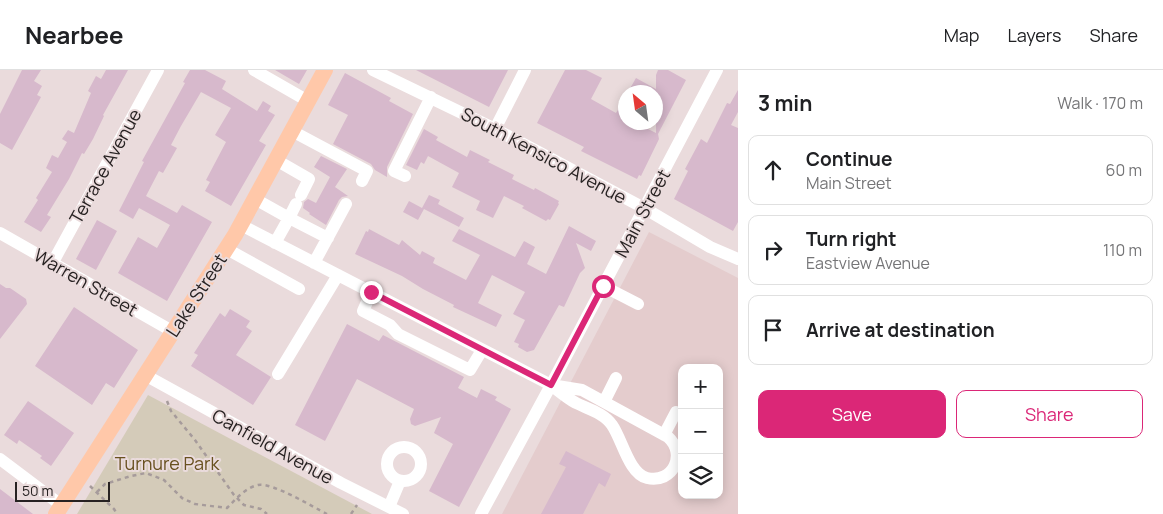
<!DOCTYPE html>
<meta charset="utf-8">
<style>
:root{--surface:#fff;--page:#f6f6f6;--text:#202124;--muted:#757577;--line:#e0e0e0;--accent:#db2777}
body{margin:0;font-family:Manrope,sans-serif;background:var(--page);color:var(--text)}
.controls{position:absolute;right:15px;bottom:15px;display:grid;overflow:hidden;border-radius:10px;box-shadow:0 2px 12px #0003}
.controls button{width:45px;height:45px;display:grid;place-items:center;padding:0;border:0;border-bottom:1px solid var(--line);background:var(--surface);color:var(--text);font:25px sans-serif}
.compass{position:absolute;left:618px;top:15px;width:45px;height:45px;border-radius:50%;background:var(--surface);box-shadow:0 2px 12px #0003;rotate:331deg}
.scale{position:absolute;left:15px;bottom:12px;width:95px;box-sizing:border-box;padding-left:5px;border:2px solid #272222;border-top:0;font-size:14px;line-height:18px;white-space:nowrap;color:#272222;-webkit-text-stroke:4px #eadbdc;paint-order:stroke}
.stop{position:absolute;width:15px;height:15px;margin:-11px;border:4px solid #db2777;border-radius:50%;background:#fff}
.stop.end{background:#db2777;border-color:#fff;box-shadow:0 1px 5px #0008}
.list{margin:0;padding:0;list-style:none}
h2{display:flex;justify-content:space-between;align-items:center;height:65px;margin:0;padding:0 20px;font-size:21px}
h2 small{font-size:16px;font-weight:400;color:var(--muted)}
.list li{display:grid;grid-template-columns:32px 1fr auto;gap:15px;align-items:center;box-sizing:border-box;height:70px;margin:0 10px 10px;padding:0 10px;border:1px solid var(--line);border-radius:10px}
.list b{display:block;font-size:19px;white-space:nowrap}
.list p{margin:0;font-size:16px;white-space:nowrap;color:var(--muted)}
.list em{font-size:16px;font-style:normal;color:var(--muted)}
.actions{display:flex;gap:10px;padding:15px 20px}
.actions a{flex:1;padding:11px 0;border:1px solid var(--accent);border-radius:10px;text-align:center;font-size:18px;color:var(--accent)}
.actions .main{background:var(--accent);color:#fff}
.icon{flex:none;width:28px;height:28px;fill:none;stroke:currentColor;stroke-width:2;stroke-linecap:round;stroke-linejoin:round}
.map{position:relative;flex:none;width:738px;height:444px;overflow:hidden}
header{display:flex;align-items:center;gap:30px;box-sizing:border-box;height:70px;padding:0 25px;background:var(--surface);border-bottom:1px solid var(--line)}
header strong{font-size:24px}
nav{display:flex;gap:28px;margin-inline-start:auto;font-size:18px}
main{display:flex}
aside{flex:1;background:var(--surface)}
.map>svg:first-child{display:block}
</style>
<header>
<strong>Nearbee</strong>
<nav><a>Map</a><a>Layers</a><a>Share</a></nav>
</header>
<main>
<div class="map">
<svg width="738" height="444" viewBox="0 0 738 444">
<rect width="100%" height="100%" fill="#eadbdc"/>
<path fill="#e4cccd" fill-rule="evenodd" d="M649,162L738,208V444H502ZM682,298H719V425H682Z"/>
<path fill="#d4cbb9" d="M148,325L372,444H77Z"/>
<path fill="#d7b9cc" d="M22,0H41L34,11L42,16L37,25L41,27L12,80L0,73V44Z
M106,0H128L103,45L104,46L93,69L84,84L82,83L69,109L47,145L51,147L41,162L24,152L38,130L36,128L52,102L46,98L52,85L58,88L67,72L62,69L68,60L74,63L91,23L88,21L96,6L101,9Z
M190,0H205L226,11L222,19L257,41L263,31L271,36L268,41L275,45L259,71L266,75L231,136L205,121L210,112L206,110L226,72L215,65L231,38L201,22L181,56L171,75L177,78L163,103L159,101L146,126L177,143L182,135L212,152L167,231L118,203L138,167L157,178L170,155L139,138L133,149L119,141L144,92L142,91L185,13L183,12Z
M275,0H307L299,14Z
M416,0H508L489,37Z
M565,0H586L602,8L591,29L616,43L626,27V52H634L656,63V22H628L636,8L656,19V5L658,0H668L686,10L658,64L659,69L641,106L639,105L637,109L581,81L584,77L537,53Z
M345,3L391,28L389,31L413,44L387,97V107L375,100L371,94L333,74L348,45L328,35Z
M738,20V42L731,55L738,58V152L733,161L674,129L688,101L685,99L701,69L707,73L727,33L730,34Z
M424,59L438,67L436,70L467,87L470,80L490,90L488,92L514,105L512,109L534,120L535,118L559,131L558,133L559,134L550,150L548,149L546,151L522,138L524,136L504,126L493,148L476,140L480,131L452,117L459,103L428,86L424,94L421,92L417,100L406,95Z
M321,86L347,99L335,117L348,126L342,127L339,130L326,155L309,144L310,143L303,138L304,132L308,129L316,133L330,107L314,97Z
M429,125L440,130L438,134L464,148L459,157L424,139L418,150L403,142L409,131L422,138Z
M97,150L117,161L96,200L76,189Z
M569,156L596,171L591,181L576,173L585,198L580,203L564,237L559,235L534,280L527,282L518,277L519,274L514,272L525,250L513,244L525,222L492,205L478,233L502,245L496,257L453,237L454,235L423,219L402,206L355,184L366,161L368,162L369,159L399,175L402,170L420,185L422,181L435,188L433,193L466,210L480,185L452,171L459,159L515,187L524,171L535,177L527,194L546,204Z
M0,214L6,218H10L26,229L27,234L0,269Z
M74,237L138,280L114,318L106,313L92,335L35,296Z
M230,239L250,251L246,257L252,261L236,285L271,307L253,335L191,296L198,285L194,283L220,243L225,247Z
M347,254L379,271L383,265L464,307L458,318L477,328L481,319L497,327L495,330L511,339L459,437L429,421L453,374L434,363L441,347L415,356L411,354L410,349L414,339L357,309L325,371L295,355Z
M28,331L74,363L51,396L40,388L42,386L19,370L17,374L4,365Z
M566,381L611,404L605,417L599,413L583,444H541L566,397L559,394Z
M0,419L33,444H0Z"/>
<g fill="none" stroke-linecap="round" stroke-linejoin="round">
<path stroke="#a69b9b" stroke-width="2.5" stroke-dasharray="4 4" stroke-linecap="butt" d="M167,331L171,341L195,370L234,425L244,435L261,439L267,444
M90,416L114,439L117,444
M97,422L105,414L131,406L146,403L164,410L182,428L195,434L227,438C237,428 245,418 258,415C272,412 313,437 327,444
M351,444L357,435"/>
<path stroke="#fff" stroke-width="12" d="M254,0L308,31
M373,0L495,59L644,138L710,177L738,189
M495,59L525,0
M292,61L367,101L362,111
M276,90L309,109L301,125
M405,106L394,101L431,27
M255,129L289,148L296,134
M241,155L551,315C559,321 567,328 576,333C588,339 604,343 612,355C622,369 629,404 647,408C673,414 687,384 668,367L582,320L551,315
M0,163L172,261
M275,173L289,148L328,168
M225,178L299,219
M53,192L158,0
M314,193L346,134
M603,216L638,234
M371,223L363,241L390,255L398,264L470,300L482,280
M278,304L338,205
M145,305L341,413L403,444
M604,332L616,308
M664,365L676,342
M387 394a17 17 0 1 1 34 0a17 17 0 1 1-34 0Z
M0,389L61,435
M389,437L400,411
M481,444L551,315L717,0"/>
<path stroke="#ffc8a9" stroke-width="16" d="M56,444L235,165L325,0"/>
</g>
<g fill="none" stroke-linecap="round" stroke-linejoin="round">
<path stroke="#db2777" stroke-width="6" d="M371,222L551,315L603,216"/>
</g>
<g text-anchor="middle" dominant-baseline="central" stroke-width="4" stroke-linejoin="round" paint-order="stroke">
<g font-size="18" fill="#272222" stroke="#eadbdc">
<text transform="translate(544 85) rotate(28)">South Kensico Avenue</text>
<text transform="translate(105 96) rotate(-61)">Terrace Avenue</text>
<text transform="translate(642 143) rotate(-62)">Main Street</text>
<text transform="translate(86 212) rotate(30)">Warren Street</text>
<text transform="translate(196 225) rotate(-57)">Lake Street</text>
<text transform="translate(273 376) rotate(29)">Canfield Avenue</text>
</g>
<g font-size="18" fill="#68511f" stroke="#eadbdc">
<text x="167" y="393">Turnure Park</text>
</g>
</g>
</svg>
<div class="controls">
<button>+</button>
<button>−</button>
<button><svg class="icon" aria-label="layers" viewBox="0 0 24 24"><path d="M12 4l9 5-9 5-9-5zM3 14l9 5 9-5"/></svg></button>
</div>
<svg class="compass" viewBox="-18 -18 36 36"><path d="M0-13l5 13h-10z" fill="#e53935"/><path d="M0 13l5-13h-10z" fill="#757577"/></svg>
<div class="scale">50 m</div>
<div class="stop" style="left:603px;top:216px"></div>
<div class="stop end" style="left:371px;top:222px"></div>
</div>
<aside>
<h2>3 min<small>Walk · 170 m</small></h2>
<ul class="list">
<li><svg class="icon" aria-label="ahead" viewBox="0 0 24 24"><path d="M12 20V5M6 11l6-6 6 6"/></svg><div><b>Continue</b><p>Main Street</p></div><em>60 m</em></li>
<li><svg class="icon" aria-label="right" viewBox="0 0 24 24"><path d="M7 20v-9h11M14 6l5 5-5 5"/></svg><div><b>Turn right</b><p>Eastview Avenue</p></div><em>110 m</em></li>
<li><svg class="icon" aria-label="arrive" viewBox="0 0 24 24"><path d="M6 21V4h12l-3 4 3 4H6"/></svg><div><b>Arrive at destination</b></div></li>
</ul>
<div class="actions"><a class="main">Save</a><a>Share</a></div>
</aside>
</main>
